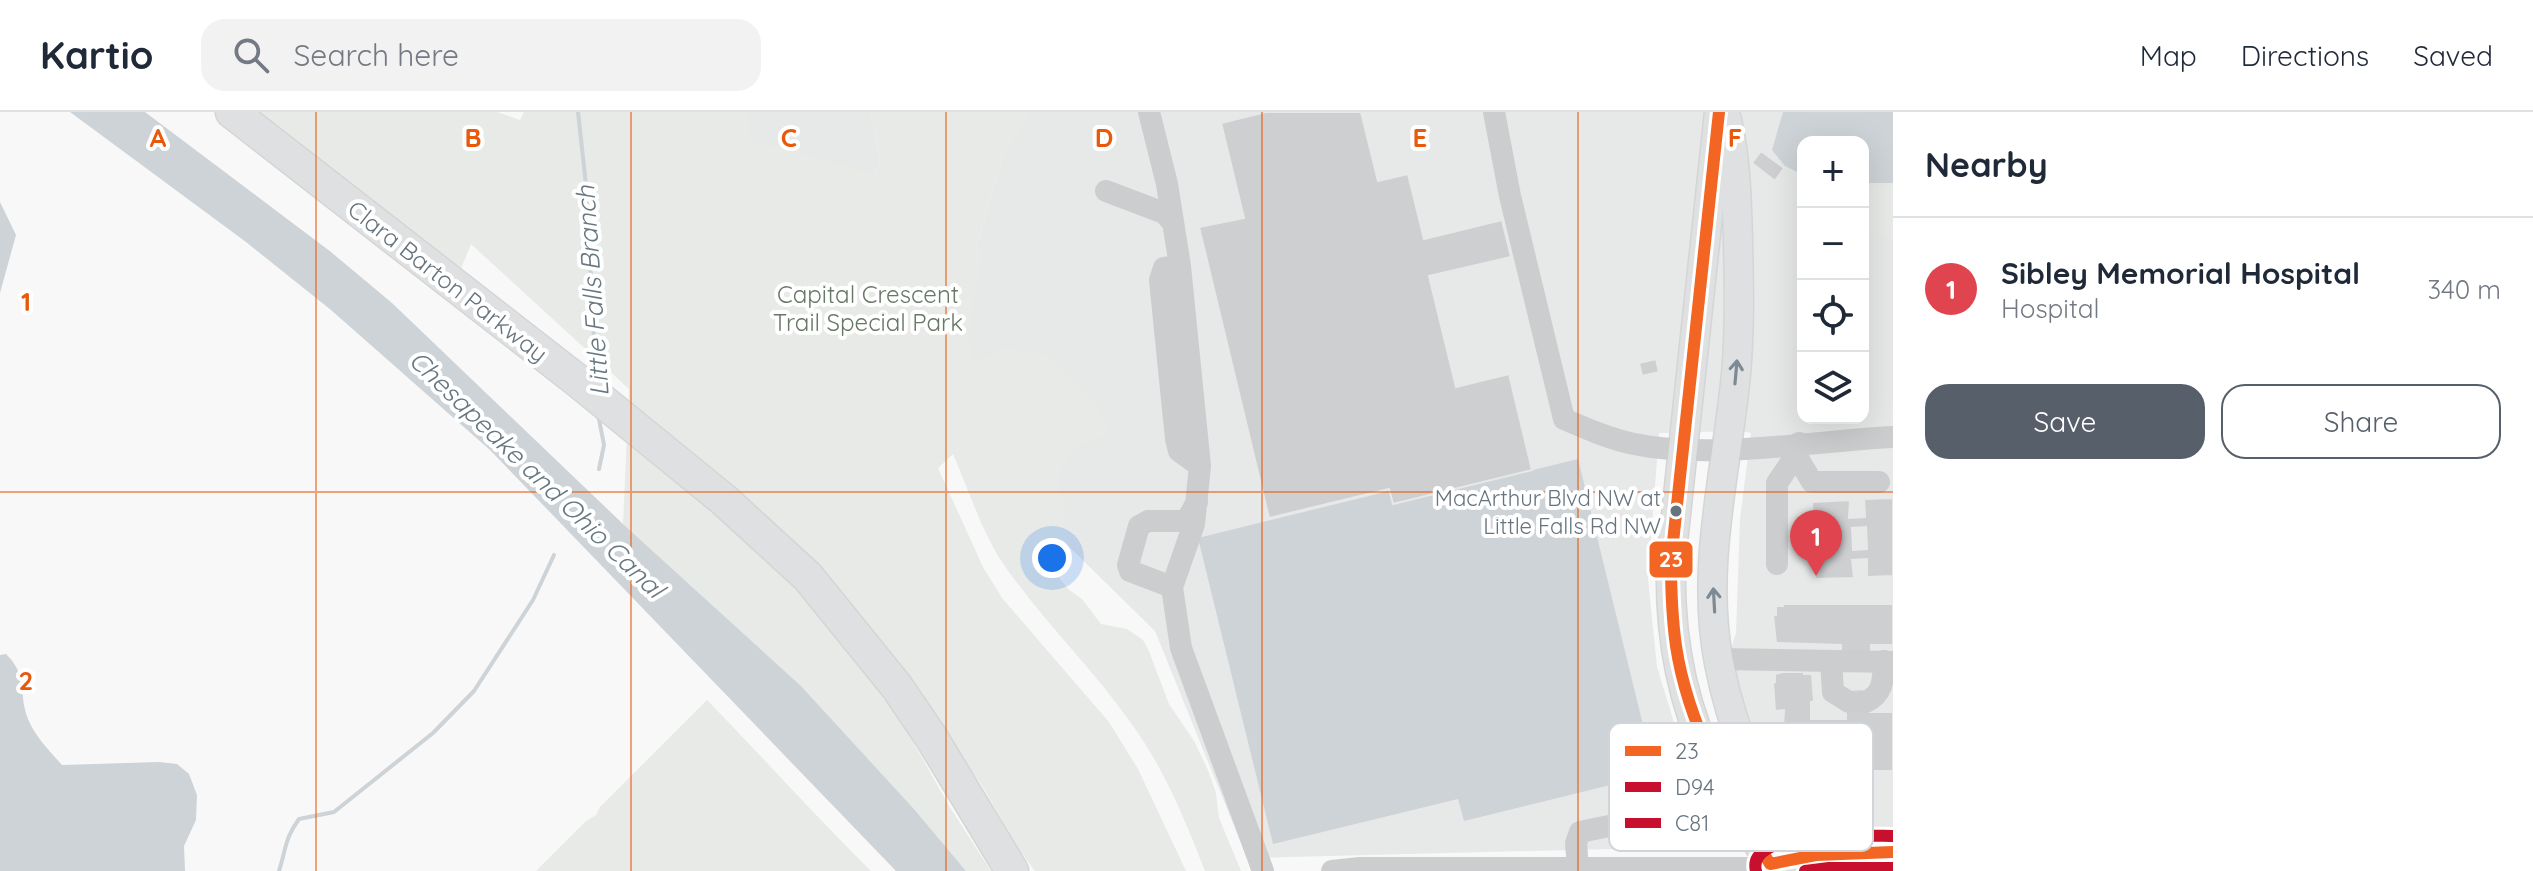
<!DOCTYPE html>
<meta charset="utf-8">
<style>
:root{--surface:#fff;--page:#f2f2f3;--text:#1f2937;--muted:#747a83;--line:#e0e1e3;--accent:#565f6a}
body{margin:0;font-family:Quicksand,sans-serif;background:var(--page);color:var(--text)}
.controls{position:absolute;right:24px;top:24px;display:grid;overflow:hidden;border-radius:16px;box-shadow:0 8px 32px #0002}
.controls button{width:72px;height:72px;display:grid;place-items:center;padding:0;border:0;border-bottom:2px solid var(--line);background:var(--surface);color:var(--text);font:40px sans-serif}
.you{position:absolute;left:1052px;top:446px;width:28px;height:28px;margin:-20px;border:6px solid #fff;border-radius:50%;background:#1a73e8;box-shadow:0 0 0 12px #1a73e833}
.badge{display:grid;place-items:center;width:52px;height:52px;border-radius:50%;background:var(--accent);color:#fff;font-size:26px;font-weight:700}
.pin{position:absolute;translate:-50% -66px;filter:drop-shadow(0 2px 4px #0008)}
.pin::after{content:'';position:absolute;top:42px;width:28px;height:24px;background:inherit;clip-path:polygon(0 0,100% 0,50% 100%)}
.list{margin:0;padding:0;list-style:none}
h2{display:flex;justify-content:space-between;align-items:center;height:104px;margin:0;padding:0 32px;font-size:34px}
h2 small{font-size:26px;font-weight:400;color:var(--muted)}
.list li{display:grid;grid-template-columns:52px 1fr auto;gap:24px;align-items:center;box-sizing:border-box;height:144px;padding:0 32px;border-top:2px solid var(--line)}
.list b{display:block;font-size:30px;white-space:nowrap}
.list p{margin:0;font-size:26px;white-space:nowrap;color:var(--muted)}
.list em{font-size:26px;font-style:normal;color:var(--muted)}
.actions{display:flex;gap:16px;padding:24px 32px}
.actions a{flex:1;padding:18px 0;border:2px solid var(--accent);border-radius:24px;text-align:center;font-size:28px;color:var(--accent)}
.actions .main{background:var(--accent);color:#fff}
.icon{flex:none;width:44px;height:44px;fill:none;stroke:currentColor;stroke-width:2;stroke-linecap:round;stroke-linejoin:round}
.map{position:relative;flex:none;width:1893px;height:759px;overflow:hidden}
header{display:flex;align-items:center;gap:48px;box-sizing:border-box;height:112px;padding:0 40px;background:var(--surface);border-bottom:2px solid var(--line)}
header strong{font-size:38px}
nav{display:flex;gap:44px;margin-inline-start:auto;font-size:28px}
.search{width:560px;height:72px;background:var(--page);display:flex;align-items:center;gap:20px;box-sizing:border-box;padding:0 28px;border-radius:24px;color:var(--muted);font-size:30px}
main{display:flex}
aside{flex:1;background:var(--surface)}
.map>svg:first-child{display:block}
</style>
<header>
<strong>Kartio</strong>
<div class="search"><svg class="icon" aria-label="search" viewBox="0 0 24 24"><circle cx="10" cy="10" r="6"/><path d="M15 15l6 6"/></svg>Search here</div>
<nav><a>Map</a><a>Directions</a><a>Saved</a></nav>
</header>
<main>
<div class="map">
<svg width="1893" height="759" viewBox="0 0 1893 759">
<rect width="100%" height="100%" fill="#f8f8f8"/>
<path fill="#e7e8e8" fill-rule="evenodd" d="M679,0H871L880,53L820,119Z
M1028,0H1893V722L1802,721L1754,641L1731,536L1736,521L1740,407L1751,321L1741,319L1659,321L1648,467L1657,555L1687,653L1731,734L1247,746L1155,519L958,326L955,210L1003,43ZM1803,30H1863V306H1803Z"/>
<path fill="#e7eae6" d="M232,0H497L520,8L524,0H748L751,29L873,61L880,53L871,0H1028L1003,43L977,133L983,139L968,223L974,252L1006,236L1050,244L1096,293L1106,312L1107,322C1087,330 1060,342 1059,367C1058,377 1064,387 1065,398C1066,413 1065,426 1070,441L1067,447L1057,443L1051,444L1049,453L1069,478L1082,487L1101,512L1127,517L1143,528L1148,537L1169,592L1194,629L1208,658L1216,681L1219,706L1241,759H1205C1185,708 1164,656 1131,611C1092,556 1043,509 1004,453C980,417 970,380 953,342L938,356L983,455L1002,486L1109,610L1138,657L1186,759H1035L1020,739L981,672L942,619L862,557L906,617L949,694L991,759H966L914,697L801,574L623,412L629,277L471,132L454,174Z
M1893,74V125L1878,124L1863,115V75Z
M707,588C762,644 814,703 871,759H536L586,709L596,703L600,695Z"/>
<path fill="#cdd3d6" d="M70,0H145L331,140L392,191L623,412L801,574L914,697L966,759H896L490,338L331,198L246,130Z
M1783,0H1893V71H1863V30H1803V63L1785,54L1772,38Z
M0,90L16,123L0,181Z
M1578,347L1655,662L1464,709L1458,687L1273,732L1198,426L1389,379L1393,392Z
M6,542C28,563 18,581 28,607C36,626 49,638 62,653L159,650L177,652L189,662L197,683L196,708L184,734L185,759H0V543Z"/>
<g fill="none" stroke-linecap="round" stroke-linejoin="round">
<path stroke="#cdd3d6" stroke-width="4" d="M578,0L586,73L596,265
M598,302L604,333L599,357
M279,759C286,737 285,726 299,707L334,700L433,621L474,579L533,488L554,443"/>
</g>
<path fill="#cdcfd0" stroke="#e8e8e8" stroke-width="2" fill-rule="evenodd" d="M1266,0H1361L1378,69L1408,62L1424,127L1502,108L1511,145L1429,164L1456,275L1509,262L1532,358L1393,392L1389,377L1269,406L1199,115L1244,106L1221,11Z
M1761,39L1784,56L1775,69L1752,51Z
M1656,247L1659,260L1642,264L1639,251Z
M1893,386V464L1867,465V447L1852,448L1854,466L1815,467L1812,390L1850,388L1849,406L1865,405L1864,387ZM1866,415L1867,437L1853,438L1852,416Z
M1783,492H1893V533H1871V541H1841V533L1776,531L1773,503H1776V494H1783Z
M1783,560H1804V562H1812L1814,590H1811V607H1846V599H1851L1850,578L1864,577L1865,600H1893V659H1862V651H1850V660H1858L1860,668L1858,696L1829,699V696H1821L1819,668H1821V660H1830L1829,643L1811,644V646L1783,644L1781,616H1783L1784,598L1775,599L1773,570H1775V562Z"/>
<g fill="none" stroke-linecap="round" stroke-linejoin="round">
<defs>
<path id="major" d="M1719,0L1671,449C1669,523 1682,598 1718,664C1735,696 1756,727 1774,759
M1727,8C1736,47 1737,89 1738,129C1739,173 1740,218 1736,262C1727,358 1700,454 1719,551C1730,609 1751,662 1782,713C1792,729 1803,743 1812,759
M1787,747L1828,740H1893"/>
<path id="highway" d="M232,0L578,269L724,388L808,465L897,575L931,625L1012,759"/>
</defs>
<use href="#major" stroke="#d4d5d5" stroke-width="31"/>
<use href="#highway" stroke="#d4d5d5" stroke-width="35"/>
<path stroke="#cbcdce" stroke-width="22" d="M1149,0L1167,72L1180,154L1200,354L1194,412L1172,475L1181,536L1263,759
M1494,0L1510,84L1564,307C1587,317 1610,327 1634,332C1711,348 1813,329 1893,325
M1106,79L1164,101L1173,111
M1180,154L1164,156L1160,168L1176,327L1179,339L1200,354
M1796,343L1812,370H1879
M1777,452V371L1796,343L1799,331
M1172,475L1130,459L1128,453L1139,414L1148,409H1183L1188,406L1197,390
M1718,547L1893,550
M1831,549L1833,580L1849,590
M1866,590C1884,581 1883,568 1884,549
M1578,756L1576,731L1580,720L1633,709
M1332,759L1360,756H1751L1770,752"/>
<use href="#major" stroke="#dfe0e1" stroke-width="28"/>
<use href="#highway" stroke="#dfe0e1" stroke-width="32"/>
<defs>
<path id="bus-1" d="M1719,0L1671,449C1671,478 1672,506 1676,534C1688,614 1729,684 1770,752L1816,743L1893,740"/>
<path id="bus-2" d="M1805,759L1829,756H1893"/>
<path id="bus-3" d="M1756,759C1745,717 1868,724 1893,724"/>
</defs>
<use href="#bus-1" stroke="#fff" stroke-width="18"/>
<use href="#bus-2" stroke="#fff" stroke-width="18"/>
<use href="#bus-3" stroke="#fff" stroke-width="18"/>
<use href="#bus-1" stroke="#f26522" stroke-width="12"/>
<use href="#bus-2" stroke="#c8102e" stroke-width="12"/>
<use href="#bus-3" stroke="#c8102e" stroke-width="12"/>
</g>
<defs><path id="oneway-shaft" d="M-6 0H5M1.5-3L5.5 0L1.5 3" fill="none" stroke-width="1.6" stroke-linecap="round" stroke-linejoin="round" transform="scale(2)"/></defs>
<g stroke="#7e8a93">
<use href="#oneway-shaft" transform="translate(1736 260) rotate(-85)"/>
<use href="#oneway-shaft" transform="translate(1714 488) rotate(-93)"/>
</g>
<path fill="none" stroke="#e8590c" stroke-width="2" stroke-opacity="0.55" d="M316,0V759M631,0V759M946,0V759M1262,0V759M1578,0V759M0,380H1893"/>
<circle fill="#66747f" stroke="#fff" stroke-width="3" cx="1676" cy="399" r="7"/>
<g text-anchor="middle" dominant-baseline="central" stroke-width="8" stroke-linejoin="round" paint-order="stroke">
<g font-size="22" fill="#66747f" stroke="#fff" text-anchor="end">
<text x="1661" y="386">MacArthur Blvd NW at<tspan x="1661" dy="28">Little Falls Rd NW</tspan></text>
</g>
<g font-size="24" fill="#66747f" stroke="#fff">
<text transform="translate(448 169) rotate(38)">Clara Barton Parkway</text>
</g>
<g font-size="24" fill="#687866" stroke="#fff">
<text x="868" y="182">Capital Crescent<tspan x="868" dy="28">Trail Special Park</tspan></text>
</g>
<g font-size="26" font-style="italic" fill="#677880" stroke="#fff">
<text transform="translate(592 179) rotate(-94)">Little Falls Branch</text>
<text transform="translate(537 362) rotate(44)">Chesapeake and Ohio Canal</text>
</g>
</g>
<rect x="1609" y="611" width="264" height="128" rx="12" fill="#fff" stroke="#d1d5d9" stroke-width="2"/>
<rect x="1625" y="634" width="36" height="10" fill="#f26522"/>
<rect x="1625" y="670" width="36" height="10" fill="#c8102e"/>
<rect x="1625" y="706" width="36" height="10" fill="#c8102e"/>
<g font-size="22" fill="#66747f">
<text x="1675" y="647">23</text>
<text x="1675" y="683">D94</text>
<text x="1675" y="719">C81</text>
</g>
<g font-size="26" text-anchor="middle" font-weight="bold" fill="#e8590c" stroke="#fff" stroke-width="8" stroke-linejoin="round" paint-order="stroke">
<text x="158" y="35">A</text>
<text x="473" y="35">B</text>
<text x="789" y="35">C</text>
<text x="1104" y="35">D</text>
<text x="1420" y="35">E</text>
<text x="1735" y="35">F</text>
<text x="26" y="199">1</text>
<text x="26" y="578">2</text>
</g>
<rect stroke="#fff" stroke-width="3" x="1648" y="428" width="46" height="39" rx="8" fill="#f26522"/>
<g font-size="22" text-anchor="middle" font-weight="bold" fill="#fff">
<text x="1671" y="455">23</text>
</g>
</svg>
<div class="controls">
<button>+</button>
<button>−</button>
<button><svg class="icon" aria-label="locate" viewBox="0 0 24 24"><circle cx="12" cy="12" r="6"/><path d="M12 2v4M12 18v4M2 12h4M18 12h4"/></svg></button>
<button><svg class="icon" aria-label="layers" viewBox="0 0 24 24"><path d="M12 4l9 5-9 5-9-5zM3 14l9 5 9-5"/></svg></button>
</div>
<div class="you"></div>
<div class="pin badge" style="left:1816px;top:464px;background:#e0444e">1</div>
</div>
<aside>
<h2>Nearby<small></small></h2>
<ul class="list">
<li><span class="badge" style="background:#e0444e">1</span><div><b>Sibley Memorial Hospital</b><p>Hospital</p></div><em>340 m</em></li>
</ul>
<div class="actions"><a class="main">Save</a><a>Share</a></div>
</aside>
</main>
